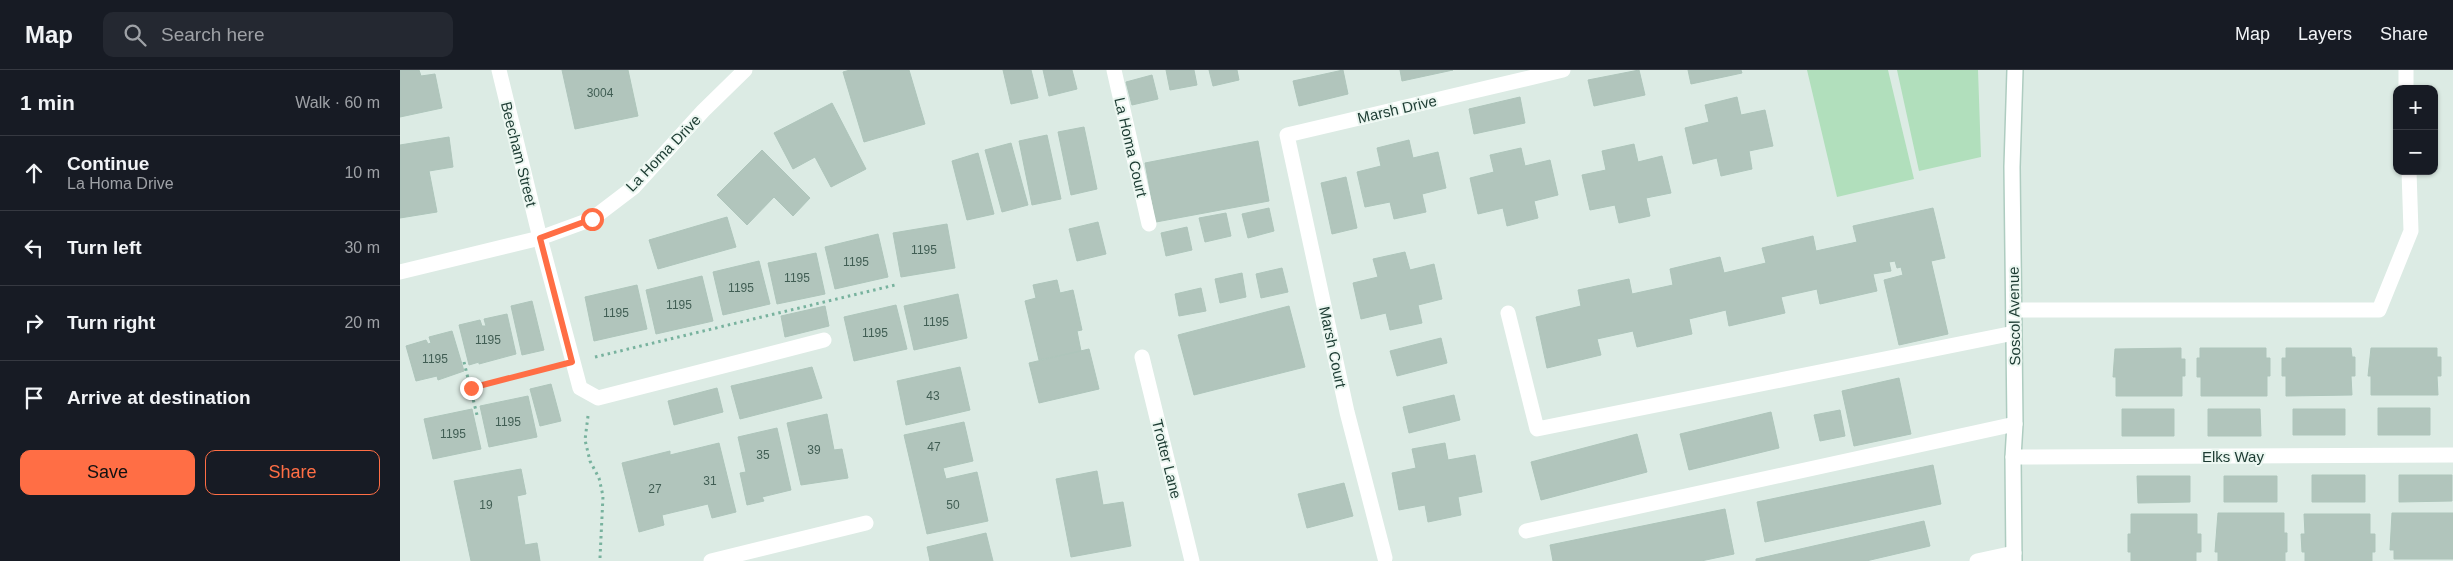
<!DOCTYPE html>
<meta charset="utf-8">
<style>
:root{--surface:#171b24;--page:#242831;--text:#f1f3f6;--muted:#9ea1a6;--line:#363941;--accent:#ff6e45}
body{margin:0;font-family:Arial,sans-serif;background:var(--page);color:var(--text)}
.controls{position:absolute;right:15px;top:15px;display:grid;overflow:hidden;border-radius:10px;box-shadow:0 1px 4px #0004}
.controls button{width:45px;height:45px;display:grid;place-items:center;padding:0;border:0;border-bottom:1px solid var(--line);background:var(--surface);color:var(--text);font:25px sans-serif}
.stop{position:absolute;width:15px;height:15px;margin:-11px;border:4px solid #ff6e45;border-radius:50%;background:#fff}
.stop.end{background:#ff6e45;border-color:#fff;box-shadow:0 1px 5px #0008}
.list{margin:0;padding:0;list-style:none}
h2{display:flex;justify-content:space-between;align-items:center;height:65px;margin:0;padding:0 20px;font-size:21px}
h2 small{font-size:16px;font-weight:400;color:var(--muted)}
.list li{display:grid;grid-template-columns:32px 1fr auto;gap:15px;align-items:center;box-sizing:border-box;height:75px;padding:0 20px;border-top:1px solid var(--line)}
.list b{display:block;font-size:19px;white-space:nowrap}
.list p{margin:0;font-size:16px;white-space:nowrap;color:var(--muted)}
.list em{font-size:16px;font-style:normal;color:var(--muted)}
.actions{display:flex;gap:10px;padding:15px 20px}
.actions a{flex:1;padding:11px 0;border:1px solid var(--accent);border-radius:10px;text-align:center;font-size:18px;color:var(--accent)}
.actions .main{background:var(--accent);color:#111}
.icon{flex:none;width:28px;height:28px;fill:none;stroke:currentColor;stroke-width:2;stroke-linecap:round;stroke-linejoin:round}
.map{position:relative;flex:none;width:2053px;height:491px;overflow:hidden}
header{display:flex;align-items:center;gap:30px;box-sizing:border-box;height:70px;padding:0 25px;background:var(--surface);border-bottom:1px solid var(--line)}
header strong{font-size:24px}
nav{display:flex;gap:28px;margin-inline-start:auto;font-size:18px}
.search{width:350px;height:45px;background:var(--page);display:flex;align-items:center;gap:12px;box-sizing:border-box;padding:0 18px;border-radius:10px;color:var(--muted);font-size:19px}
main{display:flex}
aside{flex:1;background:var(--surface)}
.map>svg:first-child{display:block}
</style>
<header>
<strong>Map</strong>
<div class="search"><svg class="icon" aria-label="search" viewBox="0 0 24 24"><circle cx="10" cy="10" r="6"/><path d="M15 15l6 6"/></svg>Search here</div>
<nav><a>Map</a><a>Layers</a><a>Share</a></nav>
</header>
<main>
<aside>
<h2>1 min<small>Walk · 60 m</small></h2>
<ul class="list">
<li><svg class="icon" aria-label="ahead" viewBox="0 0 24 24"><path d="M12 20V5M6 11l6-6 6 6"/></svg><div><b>Continue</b><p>La Homa Drive</p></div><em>10 m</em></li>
<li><svg class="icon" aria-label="left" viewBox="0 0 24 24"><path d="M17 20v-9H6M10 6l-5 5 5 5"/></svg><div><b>Turn left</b></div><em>30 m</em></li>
<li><svg class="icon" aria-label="right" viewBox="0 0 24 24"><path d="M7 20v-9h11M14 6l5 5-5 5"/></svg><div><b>Turn right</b></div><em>20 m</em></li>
<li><svg class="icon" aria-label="arrive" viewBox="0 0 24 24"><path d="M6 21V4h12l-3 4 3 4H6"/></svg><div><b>Arrive at destination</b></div></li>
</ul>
<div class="actions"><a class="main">Save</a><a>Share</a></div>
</aside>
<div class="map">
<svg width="2053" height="491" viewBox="0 0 2053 491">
<rect width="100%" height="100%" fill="#dcebe4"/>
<path fill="#b1dfbc" d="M1407,0H1488L1514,109L1437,127Z
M1497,0H1578L1581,87L1519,101Z"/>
<path fill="#b1c5bc" stroke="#aec5bb" d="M0,0H19L21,6L35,4L42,38L0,47Z
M162,0H228L238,46L175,59Z
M450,0H509L525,54L464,72L443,2Z
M603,0H631L638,28L611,34Z
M643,0H672L677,19L649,26Z
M766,0H794L797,15L770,20Z
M809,0H837L839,10L813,16Z
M943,0L948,24L899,36L893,11Z
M1000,0H1053L1002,11Z
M1239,0L1245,25L1194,36L1188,10Z
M1288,0H1341L1342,3L1291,14Z
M752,5L758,29L732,35L726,12Z
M1120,27L1125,53L1074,64L1069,39Z
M1337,27L1341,45L1365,40L1373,76L1349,81L1352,99L1321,106L1317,88L1293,94L1285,58L1309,52L1305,35Z
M432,33L466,99L431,117L415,87L393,99L374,63Z
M684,57L697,119L671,125L658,62Z
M647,65L661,129L632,135L619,71Z
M49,67L53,97L29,101L37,142L0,148V75Z
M1009,70L1013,88L1038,82L1046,118L1022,124L1026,142L994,149L990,132L965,137L957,102L981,96L977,78Z
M858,71L869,131L756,152L745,93Z
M611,73L628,135L602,142L585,80Z
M1234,74L1238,92L1262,86L1271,123L1246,128L1250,146L1219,153L1215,135L1190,140L1182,105L1206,100L1202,81Z
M1121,78L1125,96L1150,90L1158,125L1134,131L1138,148L1107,156L1103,138L1078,144L1070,108L1094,102L1090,85Z
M362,80L410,128L393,146L374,127L347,155L317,125Z
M578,83L594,144L567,150L552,91Z
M946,107L957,158L932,164L921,113Z
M869,138L874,161L848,168L842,144Z
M1533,138L1545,188L1531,191L1548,264L1499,275L1484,210L1503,205L1501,197L1497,198L1495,191L1489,192L1491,201L1473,204L1477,221L1420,234L1417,219L1381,227L1385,243L1329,256L1326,240L1289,249L1292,264L1237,277L1233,261L1197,269L1201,285L1147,298L1136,247L1181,236L1178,220L1229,209L1232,224L1273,215L1270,199L1320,187L1324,203L1366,193L1362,178L1413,166L1416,181L1457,172L1453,156Z
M826,143L831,166L805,172L799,148Z
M327,147L336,177L258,199L249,170Z
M698,152L706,184L677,191L669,159Z
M547,154L555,198L501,207L493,163Z
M787,157L792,180L766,186L761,163Z
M478,164L488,207L435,219L425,177Z
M1005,182L1010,200L1034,194L1042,229L1018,235L1022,253L990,260L986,243L961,249L953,213L978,207L973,189Z
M416,183L425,224L377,234L368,193Z
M359,191L370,234L323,245L313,202Z
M882,198L888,222L861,228L856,204Z
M842,203L846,227L820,233L815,209Z
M302,206L313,251L256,264L246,220Z
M657,210L660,223L673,220L682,260L677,261L681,281L639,290L625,231L636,228L633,215Z
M237,215L247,259L194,271L185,227Z
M801,218L806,241L779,246L775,224Z
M558,224L567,268L514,280L504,236Z
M132,231L144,280L122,285L111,236Z
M496,235L507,279L454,291L444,247Z
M425,236L429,256L385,267L381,246Z
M889,236L905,297L794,325L778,265Z
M107,244L116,284L79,294V292L69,295L59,255L80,250L82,256H86L84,249Z
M52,261L64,301L38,310L37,306L16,311L6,276L26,270L28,274L31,273L29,267Z
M1041,268L1047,293L997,306L990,281Z
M1781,278V289H1785V306H1782V326H1716V307H1713L1715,279Z
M1800,278H1866V288H1870V306H1867V326H1801V307H1797V288H1800Z
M1886,278H1951L1952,287H1955V306H1951L1952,325L1886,326V306H1882V288H1886Z
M1971,278H2037V287H2041V306H2037L2038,325H1971V306H1968Z
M689,279L699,319L639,333L629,293Z
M412,297L422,328L340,349L331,316Z
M560,297L570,340L506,355L497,311Z
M1499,308L1511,364L1454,376L1442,321Z
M151,314L161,351L140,356L130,319Z
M317,318L323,342L274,355L268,331Z
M1054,325L1060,350L1009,363L1003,337Z
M128,326L137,367L89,377L80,336Z
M1978,338H2030V365H1978Z
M72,339L81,379L33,389L24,349Z
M1722,339H1774V366H1722Z
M1808,339H1860L1861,366H1808Z
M1893,339H1945V365H1893Z
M1440,340L1445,366L1420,371L1414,345Z
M1371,342L1379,378L1289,400L1280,364Z
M427,344L434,380L442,379L448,408L401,415L387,353Z
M564,352L573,391L543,398L546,409L577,402L588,451L527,464L504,365Z
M377,358L391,420L362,427L364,431L347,435L340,403L346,402L338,367Z
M1237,364L1247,402L1141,430L1131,392Z
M319,373L336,442L312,448L308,434L262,445L264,455L239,462L222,393L270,381V385Z
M1045,373L1048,390L1075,385L1082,422L1058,427L1061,445L1028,452L1025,435L999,440L992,403L1016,398L1012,379Z
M1533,395L1541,434L1365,472L1357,432Z
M121,399L126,424L117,426L125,475L137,473L140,491H71L54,411Z
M697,401L703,435L723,432L731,476L671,487L656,409Z
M1912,405H1965V432H1912Z
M1999,405H2052V431L1999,432Z
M1737,406H1790V432L1738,433Z
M1824,406H1877V432H1824Z
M944,413L953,446L907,458L898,424Z
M1325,439L1334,484L1301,491H1153L1150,475Z
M1818,443H1884V463H1887V482H1885V491H1818V482H1815Z
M1992,443H2053V489H1994V480H1990Z
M1731,444H1797V464H1801V482H1796V491H1731V482H1728V464H1731Z
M1904,444H1970V464H1975V482H1972V491H1905V482H1902L1901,464H1905Z
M1524,451L1530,476L1466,491H1356V489Z
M586,463L593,491H530L527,477Z"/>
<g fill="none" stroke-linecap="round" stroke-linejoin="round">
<defs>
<path id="secondary" d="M1614,491L1613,387L1615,354L1612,97L1615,0"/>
</defs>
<use href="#secondary" stroke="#aeccc0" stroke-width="18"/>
<path stroke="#78b29e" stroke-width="3" stroke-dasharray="2.5 4" stroke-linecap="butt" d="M195,287L495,215
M64,292L77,345
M71,318L152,298
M188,346L185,370L190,391L199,408L203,426L200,488"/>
<path stroke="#fff" stroke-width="15" d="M2006,0V19
M140,168L180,318L198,328L424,270
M1614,240H1979L2011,161L2009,101
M1108,243L1137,359L1614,263
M1126,461L1615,354
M1577,491L1614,483"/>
<path stroke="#fff" stroke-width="15" d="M99,0L140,168
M714,0L749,154
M0,202L140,168L192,149L234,117L303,41L345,0
M742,287L792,491
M1613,387L2053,385
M985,488L947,342L887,65L1163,0
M311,491L466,453"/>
<use href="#secondary" stroke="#fff" stroke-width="15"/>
</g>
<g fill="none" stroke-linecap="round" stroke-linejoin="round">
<path stroke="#ff6e45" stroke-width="6" d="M71,318L172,292L140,168L192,149"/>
</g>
<g text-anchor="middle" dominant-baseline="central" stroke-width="4" stroke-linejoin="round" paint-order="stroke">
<g font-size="12" fill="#415e54">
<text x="200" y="23">3004</text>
<text x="524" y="180">1195</text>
<text x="456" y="192">1195</text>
<text x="397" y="208">1195</text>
<text x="341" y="218">1195</text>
<text x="279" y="235">1195</text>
<text x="216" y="243">1195</text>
<text x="536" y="252">1195</text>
<text x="475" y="263">1195</text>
<text x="88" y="270">1195</text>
<text x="35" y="289">1195</text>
<text x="533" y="326">43</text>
<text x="108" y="352">1195</text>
<text x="53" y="364">1195</text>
<text x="534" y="377">47</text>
<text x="414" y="380">39</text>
<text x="363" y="385">35</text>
<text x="310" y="411">31</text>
<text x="255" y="419">27</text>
<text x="86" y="435">19</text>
<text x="553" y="435">50</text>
</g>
<g font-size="15" fill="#1c3b32" stroke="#ecf7f1">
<text transform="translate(997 39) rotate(-13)">Marsh Drive</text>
<text transform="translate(731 77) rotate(77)">La Homa Court</text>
<text transform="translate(263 83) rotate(-46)">La Homa Drive</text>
<text transform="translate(119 84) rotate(76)">Beecham Street</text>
<text transform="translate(1614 246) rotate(-91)">Soscol Avenue</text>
<text transform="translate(933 277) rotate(78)">Marsh Court</text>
<text x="1833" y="386">Elks Way</text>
<text transform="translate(767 389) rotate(76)">Trotter Lane</text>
</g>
</g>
</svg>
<div class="controls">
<button>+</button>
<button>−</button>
</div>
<div class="stop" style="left:192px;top:149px"></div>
<div class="stop end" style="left:71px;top:318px"></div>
</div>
</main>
